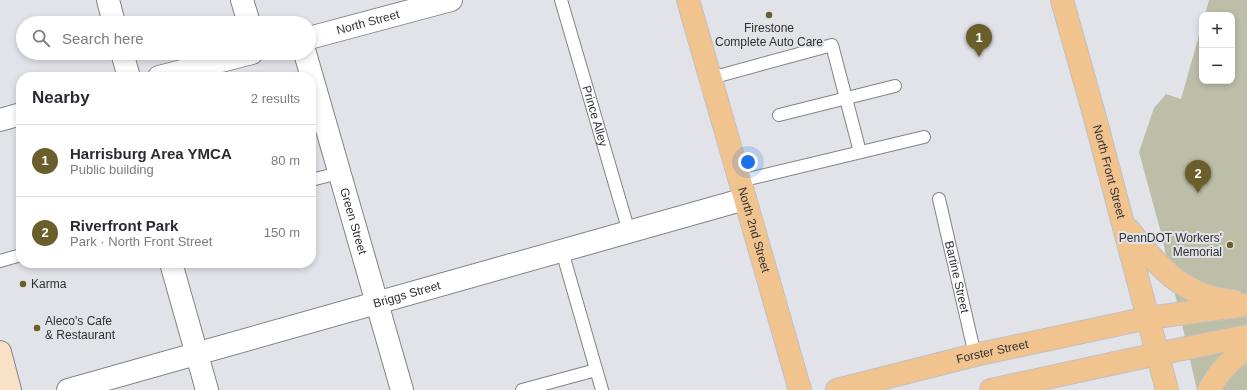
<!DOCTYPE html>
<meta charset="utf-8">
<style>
:root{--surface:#fff;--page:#f2f2f3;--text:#2b2b33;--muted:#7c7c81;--line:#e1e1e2;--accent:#6a5e2b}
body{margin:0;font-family:Arial,sans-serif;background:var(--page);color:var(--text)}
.controls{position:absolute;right:12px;top:12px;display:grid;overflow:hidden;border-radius:8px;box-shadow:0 2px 6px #0003}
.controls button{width:36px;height:36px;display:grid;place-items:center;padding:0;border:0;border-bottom:1px solid var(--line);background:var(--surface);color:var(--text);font:20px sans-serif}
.you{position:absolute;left:748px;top:162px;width:14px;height:14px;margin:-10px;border:3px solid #fff;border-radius:50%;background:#1a73e8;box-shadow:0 0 0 6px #1a73e833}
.badge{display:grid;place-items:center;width:26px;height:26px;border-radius:50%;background:var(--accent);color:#fff;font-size:13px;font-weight:700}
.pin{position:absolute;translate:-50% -33px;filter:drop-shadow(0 1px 2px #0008)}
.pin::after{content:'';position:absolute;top:21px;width:14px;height:12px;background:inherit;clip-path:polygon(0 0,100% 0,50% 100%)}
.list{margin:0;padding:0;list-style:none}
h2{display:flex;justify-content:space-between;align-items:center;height:52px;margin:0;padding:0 16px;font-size:17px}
h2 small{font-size:13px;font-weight:400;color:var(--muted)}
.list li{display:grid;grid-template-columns:26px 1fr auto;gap:12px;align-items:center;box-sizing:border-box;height:72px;padding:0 16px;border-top:1px solid var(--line)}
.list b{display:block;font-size:15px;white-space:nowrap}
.list p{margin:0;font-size:13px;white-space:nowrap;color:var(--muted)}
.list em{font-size:13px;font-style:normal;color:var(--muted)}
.icon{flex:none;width:22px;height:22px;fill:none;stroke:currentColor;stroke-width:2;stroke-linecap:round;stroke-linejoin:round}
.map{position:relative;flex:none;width:1247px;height:390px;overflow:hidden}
.search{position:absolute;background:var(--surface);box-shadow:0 2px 6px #0003;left:16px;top:16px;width:300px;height:44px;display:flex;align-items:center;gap:10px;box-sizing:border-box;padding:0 14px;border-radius:22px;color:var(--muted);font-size:15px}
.panel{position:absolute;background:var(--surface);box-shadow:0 2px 6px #0003;left:16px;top:72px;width:300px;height:196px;border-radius:16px}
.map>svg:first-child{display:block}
</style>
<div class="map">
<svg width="1247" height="390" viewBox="0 0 1247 390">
<rect width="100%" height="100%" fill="#e2e3e8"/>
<path fill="#bcbea8" d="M1209,0H1247V390H1197L1161,233L1139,152L1154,108L1166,94L1181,99L1202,25V81H1232V15H1205Z"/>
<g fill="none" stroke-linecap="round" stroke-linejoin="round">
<defs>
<g id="service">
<path id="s1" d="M561,0L629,232"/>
<path d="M711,78L832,45L860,152"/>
<path d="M779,115L895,86"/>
<path d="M311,180L339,173"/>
<path d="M740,181L924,137"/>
<path id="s2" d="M939,199L975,355"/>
<path d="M562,251L602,390"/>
<path d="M0,261L21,255"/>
<path d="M522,390L596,370"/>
</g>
<g id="minor">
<path d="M108,0L114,23"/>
<path d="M242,0L249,23"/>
<path d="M122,53L129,77"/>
<path id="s3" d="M305,53L402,390"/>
<path d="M171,263L207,390"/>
<path id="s4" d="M68,390L745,199"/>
</g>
<g id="tertiary">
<path id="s5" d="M309,38L451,0"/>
<path d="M159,77L252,53"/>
<path d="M0,120L21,114"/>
</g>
<path id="secondary" d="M0,352L10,390"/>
<g id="primary">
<path id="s6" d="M688,0L800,390"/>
<path id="s7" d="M1062,0L1094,114L1167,390"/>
<path d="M1129,230C1158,267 1184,297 1234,301"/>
<path id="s8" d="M837,390L975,355L1148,318L1247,305"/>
<path d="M991,390L1157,354L1247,336"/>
<path d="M1209,390C1220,369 1229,362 1247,348"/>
</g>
</defs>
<use href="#service" stroke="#828387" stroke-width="14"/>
<use href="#minor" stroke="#828387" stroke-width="24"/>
<use href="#tertiary" stroke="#828387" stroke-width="24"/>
<use href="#secondary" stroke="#828387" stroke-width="24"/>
<use href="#primary" stroke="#c1c1c2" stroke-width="24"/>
<use href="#service" stroke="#fff" stroke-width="12"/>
<use href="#minor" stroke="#fff" stroke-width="22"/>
<use href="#tertiary" stroke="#fff" stroke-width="22"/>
<use href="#secondary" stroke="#f8e1c6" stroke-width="22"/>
<use href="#primary" stroke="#f1c38e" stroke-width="22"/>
</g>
<g fill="#6a5e2b" stroke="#e2e3e8" stroke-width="1.5">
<circle cx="769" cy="15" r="4"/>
<circle cx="1230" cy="245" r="4"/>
<circle cx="23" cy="284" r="4"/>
<circle cx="37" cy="328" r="4"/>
</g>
<g text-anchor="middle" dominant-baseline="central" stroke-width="4" stroke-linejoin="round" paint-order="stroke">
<g font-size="12" fill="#303032" stroke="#e2e3e8">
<text stroke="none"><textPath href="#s5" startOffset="61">North Street</textPath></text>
<text stroke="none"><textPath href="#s1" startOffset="121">Prince Alley</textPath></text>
<text stroke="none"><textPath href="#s7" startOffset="178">North Front Street</textPath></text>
<text stroke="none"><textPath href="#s3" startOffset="175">Green Street</textPath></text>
<text stroke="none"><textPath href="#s6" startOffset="239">North 2nd Street</textPath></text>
<text stroke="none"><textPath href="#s2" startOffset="80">Bartine Street</textPath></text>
<text stroke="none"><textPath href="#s4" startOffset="352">Briggs Street</textPath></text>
<text stroke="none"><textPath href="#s8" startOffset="160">Forster Street</textPath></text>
</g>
<g font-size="12" fill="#303032" stroke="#e2e3e8" text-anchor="start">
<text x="769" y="28" text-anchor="middle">Firestone<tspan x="769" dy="14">Complete Auto Care</tspan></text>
<text x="1222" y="238" text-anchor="end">PennDOT Workers'<tspan x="1222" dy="14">Memorial</tspan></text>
<text x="31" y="284">Karma</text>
<text x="45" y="321">Aleco's Cafe<tspan x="45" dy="14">&amp; Restaurant</tspan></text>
</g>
</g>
</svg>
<div class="controls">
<button>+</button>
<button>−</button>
</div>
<div class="you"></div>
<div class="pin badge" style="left:979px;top:57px">1</div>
<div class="pin badge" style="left:1198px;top:193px">2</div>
<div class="search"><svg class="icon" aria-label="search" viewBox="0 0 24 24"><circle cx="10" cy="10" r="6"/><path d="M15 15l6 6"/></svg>Search here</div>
<section class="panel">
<h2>Nearby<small>2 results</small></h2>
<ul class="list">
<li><span class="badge">1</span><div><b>Harrisburg Area YMCA</b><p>Public building</p></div><em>80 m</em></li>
<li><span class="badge">2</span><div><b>Riverfront Park</b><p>Park · North Front Street</p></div><em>150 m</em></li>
</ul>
</section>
</div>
